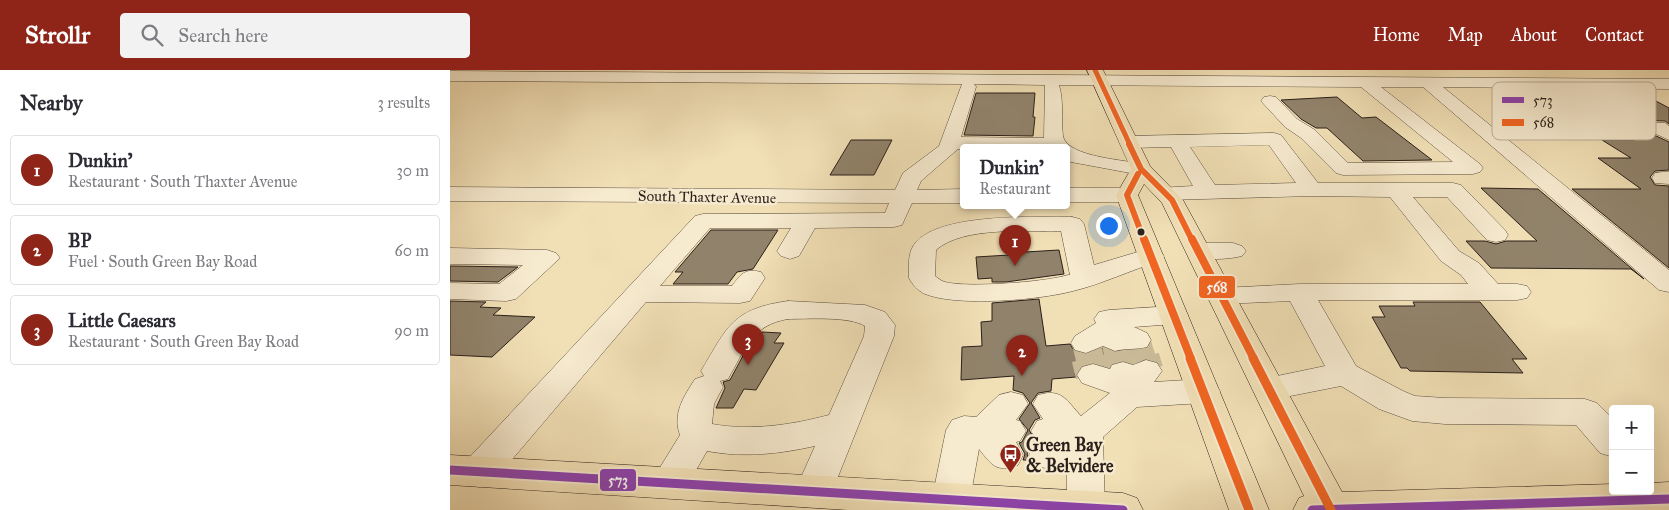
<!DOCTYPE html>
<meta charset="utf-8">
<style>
:root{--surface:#fff;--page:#f2f2f3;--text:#2b2b33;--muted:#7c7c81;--line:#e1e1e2;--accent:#8f2418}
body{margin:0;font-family:"IM FELL Great Primer",serif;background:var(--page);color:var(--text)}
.controls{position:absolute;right:15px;bottom:15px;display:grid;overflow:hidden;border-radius:5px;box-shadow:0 5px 20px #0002}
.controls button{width:45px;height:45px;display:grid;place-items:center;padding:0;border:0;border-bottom:1px solid var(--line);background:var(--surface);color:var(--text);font:25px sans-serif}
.you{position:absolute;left:658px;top:155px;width:18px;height:18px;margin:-12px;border:4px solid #fff;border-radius:50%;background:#1a73e8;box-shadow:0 0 0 8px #1a73e833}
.badge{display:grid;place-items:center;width:32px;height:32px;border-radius:50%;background:var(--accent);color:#fff;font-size:16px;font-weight:700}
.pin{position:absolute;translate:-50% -41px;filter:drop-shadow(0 1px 2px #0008)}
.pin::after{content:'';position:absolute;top:26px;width:18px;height:15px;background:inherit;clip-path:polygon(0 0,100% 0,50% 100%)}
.popup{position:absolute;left:510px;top:74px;width:110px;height:65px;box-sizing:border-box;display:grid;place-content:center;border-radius:5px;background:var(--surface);filter:drop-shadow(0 1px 4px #0005);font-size:16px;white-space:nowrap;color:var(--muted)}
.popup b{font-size:19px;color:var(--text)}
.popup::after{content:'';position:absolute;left:50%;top:100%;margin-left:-10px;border:10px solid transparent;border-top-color:var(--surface)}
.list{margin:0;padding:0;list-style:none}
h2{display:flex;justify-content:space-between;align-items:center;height:65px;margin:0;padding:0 20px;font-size:21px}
h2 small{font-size:16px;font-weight:400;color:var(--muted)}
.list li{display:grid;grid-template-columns:32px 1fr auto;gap:15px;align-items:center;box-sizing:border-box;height:70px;margin:0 10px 10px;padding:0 10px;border:1px solid var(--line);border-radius:5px}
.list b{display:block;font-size:19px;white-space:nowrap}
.list p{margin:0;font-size:16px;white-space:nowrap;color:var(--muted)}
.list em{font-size:16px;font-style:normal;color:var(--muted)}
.icon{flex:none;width:28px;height:28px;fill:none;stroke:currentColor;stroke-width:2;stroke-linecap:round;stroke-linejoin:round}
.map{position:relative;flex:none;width:1219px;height:440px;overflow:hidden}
header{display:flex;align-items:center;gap:30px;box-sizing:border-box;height:70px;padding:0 25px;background:var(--accent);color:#fff}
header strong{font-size:24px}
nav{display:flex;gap:28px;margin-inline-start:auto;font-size:18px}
.search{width:350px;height:45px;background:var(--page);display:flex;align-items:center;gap:12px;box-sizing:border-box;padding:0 18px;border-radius:5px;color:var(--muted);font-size:19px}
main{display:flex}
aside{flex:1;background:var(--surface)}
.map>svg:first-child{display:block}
</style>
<header>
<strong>Strollr</strong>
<div class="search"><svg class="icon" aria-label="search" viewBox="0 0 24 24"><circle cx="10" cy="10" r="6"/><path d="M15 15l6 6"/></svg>Search here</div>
<nav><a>Home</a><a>Map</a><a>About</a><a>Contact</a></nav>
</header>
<main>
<aside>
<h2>Nearby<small>3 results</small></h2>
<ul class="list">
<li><span class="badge">1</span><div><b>Dunkin'</b><p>Restaurant · South Thaxter Avenue</p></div><em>30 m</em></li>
<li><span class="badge">2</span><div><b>BP</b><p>Fuel · South Green Bay Road</p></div><em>60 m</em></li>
<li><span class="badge">3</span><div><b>Little Caesars</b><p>Restaurant · South Green Bay Road</p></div><em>90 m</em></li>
</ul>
</aside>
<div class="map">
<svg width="1219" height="440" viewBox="0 0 1219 440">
<rect width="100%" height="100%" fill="#f1dfb5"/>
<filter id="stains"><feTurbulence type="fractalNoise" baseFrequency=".004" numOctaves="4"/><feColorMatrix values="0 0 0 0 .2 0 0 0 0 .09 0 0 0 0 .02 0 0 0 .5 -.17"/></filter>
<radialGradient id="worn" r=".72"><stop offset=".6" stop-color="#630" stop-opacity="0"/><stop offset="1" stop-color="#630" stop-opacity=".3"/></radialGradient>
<path fill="#91836b" stroke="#2a1f1a" d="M526,23H585L583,47H585L583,66L514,65Z
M887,27L912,48L926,47L982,90L913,91L877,58H866L851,49L831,30Z
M1124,29L1204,30L1219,38V54L1215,51L1158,49Z
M1176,64L1204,65L1219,72V100L1205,101L1200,107L1205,115L1219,116V198L1122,119H1191L1148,88H1181L1152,70H1185Z
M401,70H442L424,105H380Z
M1031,118L1088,119L1194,209L1181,199L1041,198L1016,171H1035L1046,174L1056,171H1087Z
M261,160H328L303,199L287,202L278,214H223L233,202H225Z
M609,180L614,204L556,212H542V208L528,209L526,187L559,185V183Z
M0,196L68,197L48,212L0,211Z
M589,229L596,276L620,274L625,282L636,285L653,278L665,283L693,280L699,277L703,290L695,288L683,293L673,290L662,293L659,297L643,292L630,296L625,304L626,307L602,309L601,321L588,323L581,333L590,348L585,350L579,360L586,371L577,384L579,390H573L575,384L569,373L572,372L578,360L569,349L580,333L573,323L563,320L564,306L511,310L512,277L532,276L531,252L542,251V233Z
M0,231L36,232L30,237L51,238L43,245L85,247L42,287L0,285Z
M963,232H1030L1077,289H1062L1073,303L960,301L957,298H951L922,247H935L929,236H965Z
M312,262L331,263L324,273H334L306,320L294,319L283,338H266L275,318L273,312L280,310L296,280Z"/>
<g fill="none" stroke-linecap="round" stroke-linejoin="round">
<path stroke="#c9b996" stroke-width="28" stroke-dasharray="28 14" stroke-linecap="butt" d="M686,270L692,289
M665,271L670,289
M636,273L640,289"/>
<path stroke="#c9b996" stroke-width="35" stroke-dasharray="35 18" stroke-linecap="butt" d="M639,288L643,305
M669,288L673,303
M692,288L696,301"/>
<defs>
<path id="minor" d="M0,1L1219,9V19L1103,18L1157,51L1215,53L1219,56V70L1204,63L1146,61L1080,18L993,17L1219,200V222L1209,220L973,17H931L1030,94L1033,98L1030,102L1023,104L893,105L886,103L851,68L835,57L811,31L814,27L820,26L826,27L847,49L865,60L898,93L1003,92L911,17L609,15C614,31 611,49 613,66C617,88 679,90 698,95L701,99L698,103L691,105L621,92L616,90V77H514V79H508L471,111L467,120L514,119V133H462L452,155L444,157L365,158L349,186L340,189L331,186L327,181L341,158H260L210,216H282C291,204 295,198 311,202L315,208L300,231L290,233L196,232L42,413L29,417L16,413L10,402L16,391L245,146L253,144L435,143L439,133L0,131V117L445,120L453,103L489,76L512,14L0,11ZM524,14L595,15L594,68L511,67L526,17Z
M824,63L831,65L868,113H1003L1011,115L1055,160L1058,165L1055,170L1046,172L1037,170L997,127H963L1009,181L1029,193L1048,214H1067L1077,216L1081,222L1077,228L1067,230H868L906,296L953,321L965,326L995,328L1135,329L1147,333L1163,349V387L1150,383L1126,355L995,354L962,351L929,339L891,316L820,330L808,326L804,318L808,310L875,296L840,231L772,234L762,232L758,226L762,220L772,218L850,214H1018L1011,205L991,191L940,127L862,126L716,130L708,128L705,123L708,118L743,116L721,77L679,78L672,76L669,72L672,68L679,66ZM819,75L846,113L765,115L740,77Z
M1213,102H1219V114L1205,113L1202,108L1205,103Z
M616,118H677L685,120L688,125L685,130L677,132H616Z
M622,147L630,149L634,154L644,195L701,178L710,181L714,186L710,191C681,200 652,214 623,221C589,230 507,237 475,224C468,221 462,214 459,208C459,196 457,182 466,172C492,143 585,147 622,147ZM611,161L620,205H618C596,212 517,218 495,212C491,211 488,208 485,206L486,180C513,156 577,162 611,161Z
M749,173H783L792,176L796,181L792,186C776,190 756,190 740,186L736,181L740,176Z
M0,178L97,180L106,183L110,188L66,229L56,231L0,229V213L49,214L73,195L0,194Z
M338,231L415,235L435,242L445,255L444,266L378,432L364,437L350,432L345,421L365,376C329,384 294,388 257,381L233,423L220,428L207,423L201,412L230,365C222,344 234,326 245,309L254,306L251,301C278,256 282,239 338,231ZM338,249C358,249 399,246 415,256L414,266L379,345C341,355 301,361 262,354L264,334L273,317L270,311L278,309C295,280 301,255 338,249Z
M724,236L734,239L738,245L734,251L724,254L684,257L697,263L701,270L697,277C685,280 676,278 665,281L653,276L636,283L625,280L621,273L625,266L646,253L644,249L649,242L659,240Z
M696,290L707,293L712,301L704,312L753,309L765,313L770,321L765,329L753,333L687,337L653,367L655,440H617V389C605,400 599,400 584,395L579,385L588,371L581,361L587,351L593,349L583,334L588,325C612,318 616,330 631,346L660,323L632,313L627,305L632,297L643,294L660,299L662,295L673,292L683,295Z
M561,322L573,325L578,334L566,350L570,351L576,361L570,371L566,372L573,385L568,395C546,403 542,395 529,379L520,429L515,440H487L482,429L496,360L502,350L514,346L526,347L549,325Z"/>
<path id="major" d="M637,0H653L700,96L733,130L892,422L1163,414V421H1200V413L1219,412V440H843L849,428L854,426L712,133L694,114L688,125L819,440H779L666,125L681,99Z
M0,385L673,423L687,428L693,440H398L0,415Z"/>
</defs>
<use href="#minor" stroke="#5c4f41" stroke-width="1"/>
<use href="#major" stroke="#2a1f1a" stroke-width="1"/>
<use href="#minor" fill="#f6eacf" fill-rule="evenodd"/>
<use href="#major" fill="#f1dfb5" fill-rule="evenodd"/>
<defs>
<path id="bus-1" d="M0,400L673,440
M862,440L1219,429"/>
<path id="bus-2-far3" d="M645,0L680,75"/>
<path id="bus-2-far2" d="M679,74L691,99L722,130L742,170
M688,104L677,125L694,170"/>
<path id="bus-2-far1" d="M694,169L741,289
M742,169L804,289"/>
<path id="bus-2" d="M740,288L799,440
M803,288L881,440"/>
</defs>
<use href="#bus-1" stroke="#f6eacf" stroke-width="13"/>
<use href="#bus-2-far3" stroke="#f6eacf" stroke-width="8"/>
<use href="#bus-2-far2" stroke="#f6eacf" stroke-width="9"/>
<use href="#bus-2-far1" stroke="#f6eacf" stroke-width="11"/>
<use href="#bus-2" stroke="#f6eacf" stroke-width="13"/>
<use href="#bus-1" stroke="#8e44ad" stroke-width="9"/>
<use href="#bus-2-far3" stroke="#f26522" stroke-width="5"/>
<use href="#bus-2-far2" stroke="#f26522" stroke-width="6"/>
<use href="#bus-2-far1" stroke="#f26522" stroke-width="8"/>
<use href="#bus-2" stroke="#f26522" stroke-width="9"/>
</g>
<defs>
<symbol id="bus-pin" viewBox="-11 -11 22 30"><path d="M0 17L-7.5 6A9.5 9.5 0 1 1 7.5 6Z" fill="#8f2418" stroke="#f6eacf"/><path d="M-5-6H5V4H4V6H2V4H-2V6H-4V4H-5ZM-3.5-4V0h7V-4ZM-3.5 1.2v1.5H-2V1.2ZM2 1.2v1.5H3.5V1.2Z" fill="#fff"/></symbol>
</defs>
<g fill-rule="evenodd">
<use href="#bus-pin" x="548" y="372" width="25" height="34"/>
</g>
<circle fill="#2a1f1a" stroke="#f6eacf" stroke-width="2" cx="691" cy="162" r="4.5"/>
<g text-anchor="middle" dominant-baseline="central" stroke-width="5" stroke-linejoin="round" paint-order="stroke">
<g font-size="15" fill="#2a1f1a" stroke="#f6eacf">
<text transform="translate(257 127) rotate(1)">South Thaxter Avenue</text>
</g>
<g font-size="18" font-weight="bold" fill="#2a1f1a" stroke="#f6eacf" text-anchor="start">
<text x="576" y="375">Green Bay<tspan x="576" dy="21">&amp; Belvidere</tspan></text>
</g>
</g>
<rect x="1042" y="12" width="164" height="58" rx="8" fill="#f6eacf" stroke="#b9ad99" stroke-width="1"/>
<rect x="1052" y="27" width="22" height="6" fill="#8e44ad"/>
<rect x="1052" y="49" width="22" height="7" fill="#f26522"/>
<g font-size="14" fill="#2a1f1a">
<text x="1083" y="35">573</text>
<text x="1083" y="57">568</text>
</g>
<g stroke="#f6eacf" stroke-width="2">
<rect x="748" y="205" width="38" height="24" rx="5" fill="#f26522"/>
<rect x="149" y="398" width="38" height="24" rx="5" fill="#8e44ad"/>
</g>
<g font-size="14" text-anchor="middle" font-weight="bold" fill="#fff">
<text x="767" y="222">568</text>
<text x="168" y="415">573</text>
</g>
<rect width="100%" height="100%" filter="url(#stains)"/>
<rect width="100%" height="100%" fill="url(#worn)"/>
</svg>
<div class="controls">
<button>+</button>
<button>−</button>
</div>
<div class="you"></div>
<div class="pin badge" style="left:565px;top:196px">1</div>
<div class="popup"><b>Dunkin'</b>Restaurant</div>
<div class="pin badge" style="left:572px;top:306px">2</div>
<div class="pin badge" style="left:298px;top:295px">3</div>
</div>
</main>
